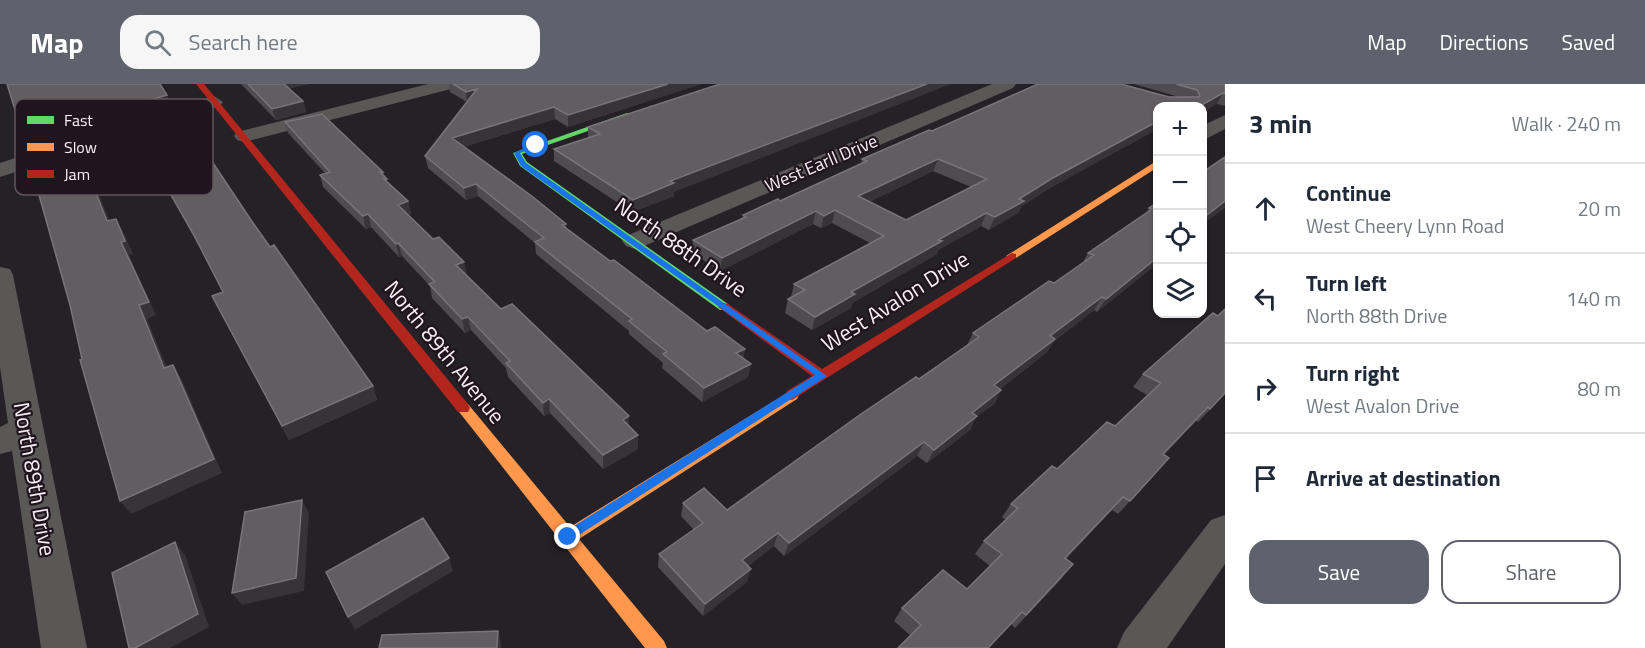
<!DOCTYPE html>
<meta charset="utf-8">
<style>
:root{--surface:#fff;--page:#f6f6f7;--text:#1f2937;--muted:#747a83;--line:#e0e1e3;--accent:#5f626c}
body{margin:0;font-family:"Titillium Web",sans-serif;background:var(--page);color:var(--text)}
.controls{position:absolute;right:18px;top:18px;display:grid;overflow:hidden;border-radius:12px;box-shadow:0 2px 4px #0004}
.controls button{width:54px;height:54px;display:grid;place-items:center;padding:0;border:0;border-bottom:2px solid var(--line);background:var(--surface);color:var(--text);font:30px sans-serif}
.stop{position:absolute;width:18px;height:18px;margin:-14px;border:4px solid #1a73e8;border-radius:50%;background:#fff}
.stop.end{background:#1a73e8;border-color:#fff;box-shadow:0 2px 6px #0008}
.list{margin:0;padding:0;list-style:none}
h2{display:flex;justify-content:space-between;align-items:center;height:78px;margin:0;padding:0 24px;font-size:26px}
h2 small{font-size:20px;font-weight:400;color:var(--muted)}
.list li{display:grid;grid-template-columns:39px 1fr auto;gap:18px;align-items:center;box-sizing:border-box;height:90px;padding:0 24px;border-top:2px solid var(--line)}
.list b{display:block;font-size:22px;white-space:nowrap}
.list p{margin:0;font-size:20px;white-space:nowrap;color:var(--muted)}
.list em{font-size:20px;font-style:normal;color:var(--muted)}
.actions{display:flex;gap:12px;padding:18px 24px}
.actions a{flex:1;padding:14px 0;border:2px solid var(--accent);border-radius:18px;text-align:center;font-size:21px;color:var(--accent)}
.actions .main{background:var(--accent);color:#fff}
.icon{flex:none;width:33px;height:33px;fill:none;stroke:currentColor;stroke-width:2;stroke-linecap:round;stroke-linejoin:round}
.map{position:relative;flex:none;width:1225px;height:564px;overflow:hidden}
header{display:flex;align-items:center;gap:36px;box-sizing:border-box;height:84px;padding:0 30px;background:var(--accent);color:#fff}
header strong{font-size:28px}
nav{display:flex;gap:33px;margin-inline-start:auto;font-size:21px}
.search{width:420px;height:54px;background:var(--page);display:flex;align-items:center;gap:15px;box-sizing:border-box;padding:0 21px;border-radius:18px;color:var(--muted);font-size:22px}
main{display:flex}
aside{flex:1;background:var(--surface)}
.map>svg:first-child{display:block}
</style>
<header>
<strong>Map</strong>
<div class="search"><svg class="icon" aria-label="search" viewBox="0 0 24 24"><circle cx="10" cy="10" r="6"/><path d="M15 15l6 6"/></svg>Search here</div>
<nav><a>Map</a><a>Directions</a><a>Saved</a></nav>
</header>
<main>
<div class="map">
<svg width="1225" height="564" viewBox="0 0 1225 564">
<rect width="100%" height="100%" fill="#262126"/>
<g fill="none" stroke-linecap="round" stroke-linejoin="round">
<path fill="#5a5757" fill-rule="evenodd" d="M428,0H458L455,4L244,58L237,56L234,52L237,48Z
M992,0H1016L1013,4L644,162L635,165L626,162L622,157L626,152Z
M214,12L223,18L220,22L0,93V79L153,29Z
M1225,31V45L1202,57V42Z
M0,183L10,185L13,191L87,564H41L12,367L0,370V343L8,339L0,283Z
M1225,431V480L1167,564H1117L1124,548L1211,436Z"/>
<path fill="#63d668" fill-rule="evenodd" d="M627,29L634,31L522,70L527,78L728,220L730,223L728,226H720L520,82L513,69Z"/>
<path fill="#ff974d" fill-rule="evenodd" d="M1158,76V83L1016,174H1008L1006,172Z
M792,306L797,307L799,311L797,315L579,455L664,557L667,564H645L456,324L458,320H468L570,443Z"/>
<path fill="#b3261e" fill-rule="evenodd" d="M196,0H204L468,320L470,324L468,328H458Z
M1012,169L1016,170V174L792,316L787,315L785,311L787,307L812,292L718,223L724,219L728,220L822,285Z"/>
</g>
<path fill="#504b50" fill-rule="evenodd" d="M241,0H309L289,4L303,17L306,28L276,36Z
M449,0H701L568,43L555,35L463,63L566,140V144L610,177L707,247L745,265L743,274L751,280L748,293L702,318L662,284L663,279L629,250V247L536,170L535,159L478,112L466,116L428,84L425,72L467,18L450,8Z
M720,0L674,108V112L632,128L554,77V65L588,54V43Z
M1134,0H1225V22L1217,20L1158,22L1045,107L1022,122L1018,129L989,146L981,142L938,166L937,170L852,219L851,224L812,246L785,229L788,215L791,213L794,200L870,159L832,139L821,144L813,140L720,187L692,169L693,156L742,134L743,131L780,117L861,79L862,75L932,47L1169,13H1179ZM933,87L971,103L906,136L869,118Z
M285,38L383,88L388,99L408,117L411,130L408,131L433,155L464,178L466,191L501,225L629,332V342L638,365L603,385L550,329L544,332L508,293L506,284L471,246L465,249L432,214L430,202L402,172L399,173L371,143L366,145L323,103L320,91L325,89L288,49Z
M127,41L251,136L373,302L377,316L289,356L219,225L223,208L201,166L144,64L140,65Z
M1158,118V179L1097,228L1094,226L1054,257L1047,268L1000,305L1001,306L994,320L976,333L970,346L927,379L917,372L784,472L774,462L748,482L747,498L703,532L658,483L659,470L694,446L681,432L683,419L727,426L967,261L973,249L1054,199L1082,180L1088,169L1147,129L1149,124Z
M1225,225V310L1198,338L1196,337L1164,371L1157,388L1118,430L1112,426L1066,475L1062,494L1015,544L1011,540L989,564H898L911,552L894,537L902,524L967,505L990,482L975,470L984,457L1006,436L1002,433L1011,420L1115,342L1147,311L1133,303L1143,290Z"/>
<path fill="#373337" d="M281,0H309L283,6Z
M668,0H701L568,43V31Z
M927,0H951L674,108V112L632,128L633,116L670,97Z
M477,5L467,19L466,8Z
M1223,9L1217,20L1203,28V22H1200Z
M167,11L172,21L124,36L118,25Z
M303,17L306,28L276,36L272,25Z
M116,21L121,32L80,41L83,49L31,67L24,55L74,30Z
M554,23L555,35L453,66L452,54Z
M1158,37V45L1045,107L1022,122L1018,129L989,146L995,133L1019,115L1051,95Z
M138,53L144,64L140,65L134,54Z
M84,55L90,66L106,109L99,111L115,150L107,137L92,99Z
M938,75L933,87L855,125L858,112Z
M476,100L478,112L466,116L464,104Z
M408,117L411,130L401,133L398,121Z
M1225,117V124L1203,140V134Z
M835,126L832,139L821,144L824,132Z
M816,127L813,140L720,187L722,174Z
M986,129L981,142L938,166L937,170L852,219L851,224L812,246L815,233L851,208L938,156Z
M368,130L371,143L366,145L363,132Z
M116,135L123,147L133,170L129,171L156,231L147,235L173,298L164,284L139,221L121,158Z
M398,159L402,172L399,173L396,160Z
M1158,173V179L1097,228L1106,215Z
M464,178L467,191L458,194L456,181Z
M1102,213L1094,226L1054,257L1047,268L987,315L994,301L1050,252Z
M468,233L471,246L465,249L462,235Z
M745,265L743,278L736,269Z
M751,280L748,293L702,318L704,304Z
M173,281L181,294L222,389L131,430L120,417Z
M373,302L377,316L289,356L282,342Z
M1001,306L994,320L976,333L970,346L927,379L934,366L972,329Z
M549,315L550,329L544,332L543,319Z
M1208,323L1196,337L1151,384L1163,370Z
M629,332V346L623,336Z
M638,351V365L603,385V371Z
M924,358L917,372L784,472L789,459Z
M1123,413L1112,426L1054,488L1065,474Z
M302,416L309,429L304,507L242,521L232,509Z
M778,449L774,462L739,489L742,476Z
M175,458L185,471L209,543L170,564H135Z
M449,474L453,487L355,546L348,533Z
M751,485L747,498L703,532L705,520Z
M1022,528L989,564H988Z
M498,547L501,559V564H497Z"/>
<path fill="#625d61" stroke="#797479" stroke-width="1.5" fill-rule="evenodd" d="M7,0H160L167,11L118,25L116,21L74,30L77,38L24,55Z
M248,0H284L303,17L272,25Z
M453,0H668L568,31L554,23L452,54L533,113L566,140L562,141L610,177L614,176L707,247L715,243L745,265L736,269L751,280L704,304L663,270L667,268L629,237L632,235L535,158L544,154L476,100L464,104L425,72L477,5L466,8Z
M720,0H927L670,97L674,99L633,116L554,65L600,50L588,43Z
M1038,0H1121L1169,13H1197L1200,12L1197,6L1176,0H1225V10L1223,9L1200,22H1158V37L1051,95L1019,115L1024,117L995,133L986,129L938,156L942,157L851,208L855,210L815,233L788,215L805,206L794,200L884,152L835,126L824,132L816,127L722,174L693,156L746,133L743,131L778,115L780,117L867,77L862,75L929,46L932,47ZM938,75L987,95L906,136L858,112Z
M177,25L251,136L270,163L274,161L373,302L282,342L212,212L223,208L195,153L138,53L134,54L127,41Z
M322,30L383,88H380L387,95H384L408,117L398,121L433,155L439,153L464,178L456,181L501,225L512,220L629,332L623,336L638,351L603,371L549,315L543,319L506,279L510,277L468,233L462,235L429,200L435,198L398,159L396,160L368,130L363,132L320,91L330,88L285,38Z
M84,55L99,97L92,99L107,137L116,135L125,157L121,158L149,218L139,221L164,284L173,281L214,375L120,417L80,276L82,275L70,221L28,72Z
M1225,73V117L1203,134V88Z
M1158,118V173L1106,215L1102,213L1050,252L1055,255L994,301L1001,306L972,329L977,332L934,366L924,358L789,459L778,449L742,476L751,485L705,520L659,470L703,439L683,419L704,404L727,426L861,330L916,293L919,295L979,253L973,249L1049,197L1054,199L1094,171L1088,169L1152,125L1149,124Z
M1225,225V309L1210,325L1208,323L1163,370L1169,374L1130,417L1123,413L1065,474L1073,480L1026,531L1022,528L988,564H898L921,541L902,524L943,486L967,505L1002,470L984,457L1018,424L1011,420L1052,382L1057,385L1107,338L1115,342L1161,299L1143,290L1213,229L1218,232Z
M302,416L296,494L232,509L245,428Z
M423,434L449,474L348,533L326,488Z
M175,458L198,530L135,564H129L112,489Z
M498,547L497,564H379L382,551Z"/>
<path fill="#1a73e8" d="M533,60L539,61L520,69L526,79L827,292L568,458L563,457V449L815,291L521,82L514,69Z"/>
<g text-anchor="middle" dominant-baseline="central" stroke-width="4.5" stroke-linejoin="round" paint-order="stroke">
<g font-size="18" fill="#f7eff6" stroke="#20141f">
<text transform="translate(821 79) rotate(-23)">West Earll Drive</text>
</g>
<g font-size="22" fill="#f7eff6" stroke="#20141f">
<text transform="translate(681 163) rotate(35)">North 88th Drive</text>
<text transform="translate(895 217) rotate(-32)">West Avalon Drive</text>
<text transform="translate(445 268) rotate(51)">North 89th Avenue</text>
<text transform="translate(35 395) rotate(80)">North 89th Drive</text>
</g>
</g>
<rect x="15" y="15" width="198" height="96" rx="9" fill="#20141f" stroke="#605660" stroke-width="1.5"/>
<rect x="27" y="32" width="27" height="8" fill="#63d668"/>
<rect x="27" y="59" width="27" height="8" fill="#ff974d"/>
<rect x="27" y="86" width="27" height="8" fill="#b3261e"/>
<g font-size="16" fill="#f7eff6">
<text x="64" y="42">Fast</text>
<text x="64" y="69">Slow</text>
<text x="64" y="96">Jam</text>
</g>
</svg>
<div class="controls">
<button>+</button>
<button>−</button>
<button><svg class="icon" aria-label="locate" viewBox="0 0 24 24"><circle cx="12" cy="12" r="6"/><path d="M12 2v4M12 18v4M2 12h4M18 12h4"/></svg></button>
<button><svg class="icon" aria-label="layers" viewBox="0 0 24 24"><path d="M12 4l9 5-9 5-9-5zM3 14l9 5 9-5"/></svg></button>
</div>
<div class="stop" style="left:536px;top:61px"></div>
<div class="stop end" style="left:568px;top:453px"></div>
</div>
<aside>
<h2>3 min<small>Walk · 240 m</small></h2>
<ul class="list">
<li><svg class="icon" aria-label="ahead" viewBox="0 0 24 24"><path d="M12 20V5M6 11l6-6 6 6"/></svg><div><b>Continue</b><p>West Cheery Lynn Road</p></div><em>20 m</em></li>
<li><svg class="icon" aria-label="left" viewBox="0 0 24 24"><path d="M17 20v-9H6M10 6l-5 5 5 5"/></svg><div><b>Turn left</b><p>North 88th Drive</p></div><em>140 m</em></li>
<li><svg class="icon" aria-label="right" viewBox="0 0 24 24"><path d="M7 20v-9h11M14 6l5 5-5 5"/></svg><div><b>Turn right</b><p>West Avalon Drive</p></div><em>80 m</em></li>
<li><svg class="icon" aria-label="arrive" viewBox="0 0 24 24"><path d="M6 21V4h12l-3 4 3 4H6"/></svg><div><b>Arrive at destination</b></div></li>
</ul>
<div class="actions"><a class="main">Save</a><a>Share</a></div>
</aside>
</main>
